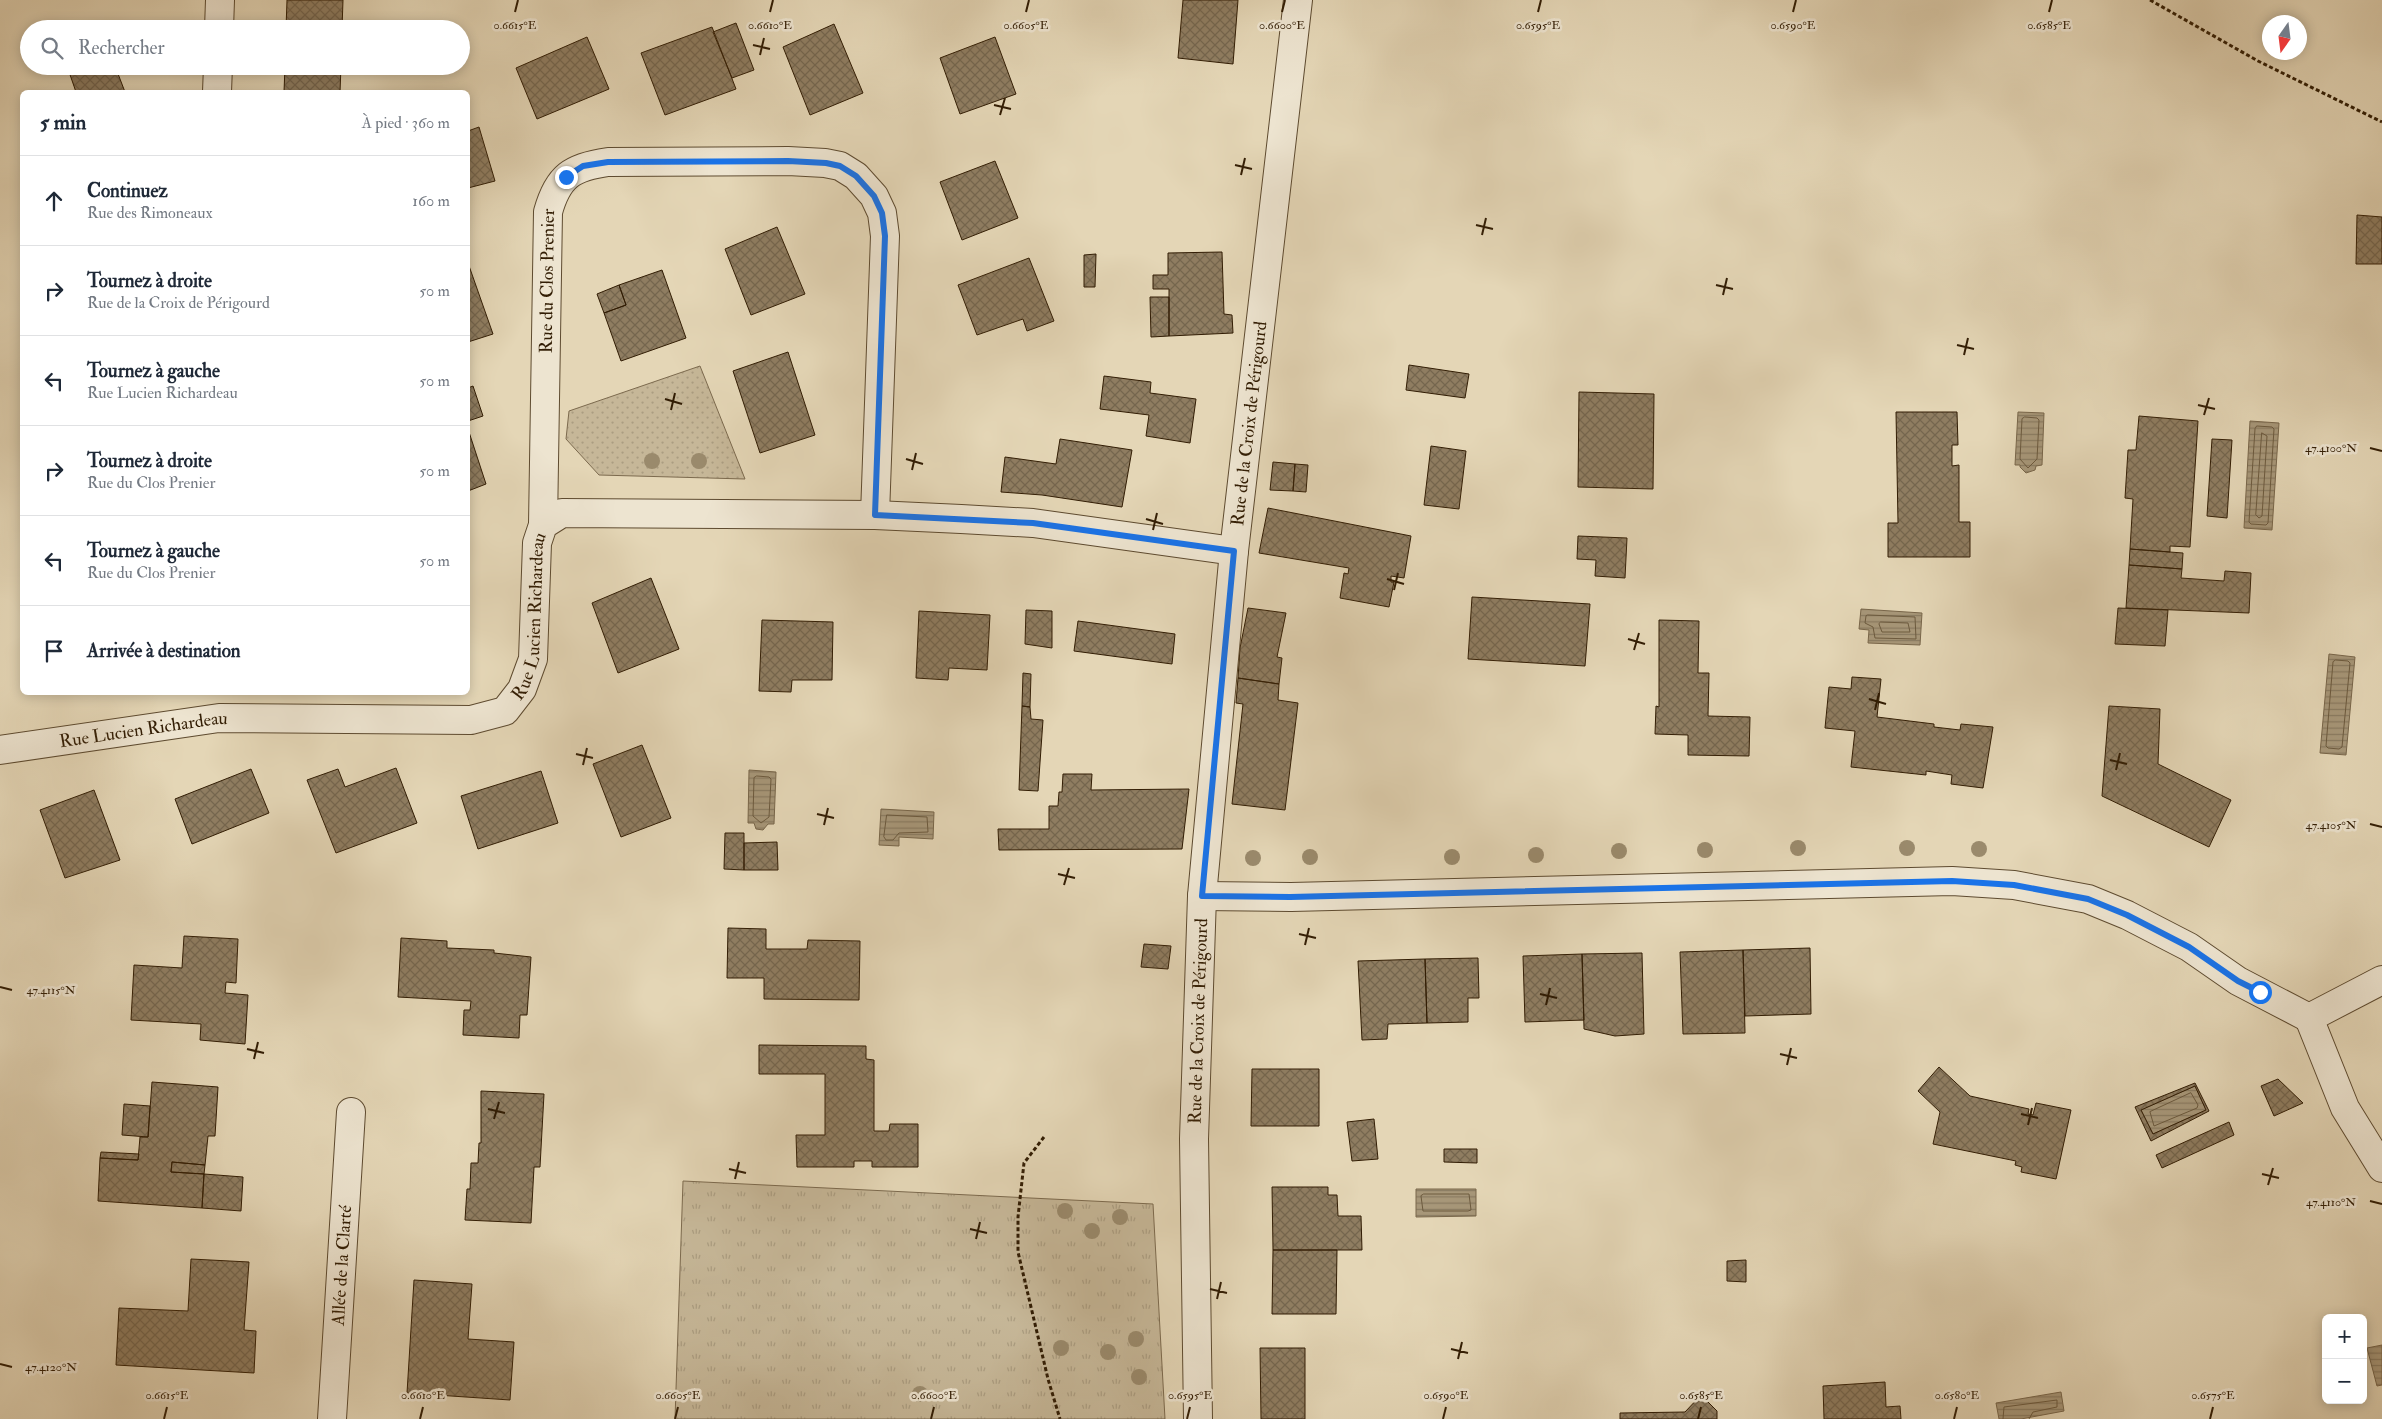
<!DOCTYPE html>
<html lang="fr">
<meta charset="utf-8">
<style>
:root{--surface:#fff;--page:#f2f2f3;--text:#1f2937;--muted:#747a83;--line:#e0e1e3}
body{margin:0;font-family:"IM FELL Double Pica",serif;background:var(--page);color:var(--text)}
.controls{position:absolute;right:15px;bottom:15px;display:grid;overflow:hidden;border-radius:8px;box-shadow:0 2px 12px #0003}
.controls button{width:45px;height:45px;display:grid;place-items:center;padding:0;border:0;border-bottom:1px solid var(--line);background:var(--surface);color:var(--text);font:25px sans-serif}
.compass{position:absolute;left:2262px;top:15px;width:45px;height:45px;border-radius:50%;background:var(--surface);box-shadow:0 2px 12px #0003;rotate:194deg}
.stop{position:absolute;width:15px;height:15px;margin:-11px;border:4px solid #1a73e8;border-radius:50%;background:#fff}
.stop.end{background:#1a73e8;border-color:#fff;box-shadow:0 1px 5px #0008}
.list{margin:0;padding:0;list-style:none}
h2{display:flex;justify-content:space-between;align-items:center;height:65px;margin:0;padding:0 20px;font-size:21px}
h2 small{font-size:16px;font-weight:400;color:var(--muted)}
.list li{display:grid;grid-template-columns:32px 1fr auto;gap:15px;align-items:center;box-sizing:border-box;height:90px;padding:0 20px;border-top:1px solid var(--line)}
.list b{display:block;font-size:19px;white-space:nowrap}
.list p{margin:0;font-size:16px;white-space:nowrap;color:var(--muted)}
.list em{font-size:16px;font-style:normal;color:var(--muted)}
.icon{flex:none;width:28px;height:28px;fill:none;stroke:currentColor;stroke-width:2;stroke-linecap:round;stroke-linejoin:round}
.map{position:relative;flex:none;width:2382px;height:1419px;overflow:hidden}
.search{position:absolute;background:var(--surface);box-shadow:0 2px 12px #0003;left:20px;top:20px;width:450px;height:55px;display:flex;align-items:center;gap:12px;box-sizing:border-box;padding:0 18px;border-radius:28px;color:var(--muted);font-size:19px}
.panel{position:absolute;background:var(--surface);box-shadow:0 2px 12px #0003;left:20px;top:90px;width:450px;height:605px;border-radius:8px}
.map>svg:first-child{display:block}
</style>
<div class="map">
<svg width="2382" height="1419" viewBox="0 0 2382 1419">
<defs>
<pattern id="grass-dots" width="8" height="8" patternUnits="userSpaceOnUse" patternTransform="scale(1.25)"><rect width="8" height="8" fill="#c6b798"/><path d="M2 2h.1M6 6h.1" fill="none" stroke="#ab9d81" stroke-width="1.8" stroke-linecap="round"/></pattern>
<pattern id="park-tufts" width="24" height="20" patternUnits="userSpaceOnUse" patternTransform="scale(1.25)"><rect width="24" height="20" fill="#c6b798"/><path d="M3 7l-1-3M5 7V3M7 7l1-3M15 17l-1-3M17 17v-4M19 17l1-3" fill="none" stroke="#ab9d81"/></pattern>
<pattern id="water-rules" width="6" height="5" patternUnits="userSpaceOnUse" patternTransform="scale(1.25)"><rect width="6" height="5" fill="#a79779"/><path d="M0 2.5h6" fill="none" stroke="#897b61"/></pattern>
<pattern id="building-cross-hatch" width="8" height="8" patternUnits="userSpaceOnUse" patternTransform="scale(1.25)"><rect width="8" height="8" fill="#8f7d61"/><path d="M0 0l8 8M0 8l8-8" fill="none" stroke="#75664e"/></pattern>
</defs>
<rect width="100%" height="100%" fill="#e4d6b6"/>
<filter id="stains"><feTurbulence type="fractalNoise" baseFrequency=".004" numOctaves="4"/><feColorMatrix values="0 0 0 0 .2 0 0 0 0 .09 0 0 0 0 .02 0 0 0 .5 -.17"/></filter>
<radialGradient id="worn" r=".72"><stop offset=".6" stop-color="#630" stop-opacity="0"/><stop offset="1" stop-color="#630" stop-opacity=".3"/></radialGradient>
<path fill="url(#grass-dots)" stroke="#7c6a4e" d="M700,366L745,479L599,475L566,439L569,411Z"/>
<path fill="url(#park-tufts)" stroke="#7c6a4e" d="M683,1181L1153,1204L1165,1419H675Z"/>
<path fill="url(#water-rules)" stroke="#78664a" d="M2018,412L2044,413L2042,465L2036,466L2035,470L2026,473L2020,467V465H2015Z
M2250,421L2279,423L2272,530L2244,528Z
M1861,609L1922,613L1920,645L1868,643L1869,630L1859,629Z
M2329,654L2355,657L2346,755L2320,753Z
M749,770L776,772L774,824H768L763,830L756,829L754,823H748Z
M881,809L934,812L933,839L899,837V846L879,845Z
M2195,1086L2206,1110L2153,1134L2141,1110Z
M1416,1189H1476V1216L1416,1217Z
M2382,1345V1385L2377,1386L2367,1348Z
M2061,1392L2064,1411L2021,1419H1999L1996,1403Z"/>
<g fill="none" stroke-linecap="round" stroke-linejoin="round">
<path stroke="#6c5a3e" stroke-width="1" d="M2025,417L2037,418L2039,420L2037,459L2028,468L2020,459L2022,419Z
M2257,426L2272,427L2274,429L2268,523L2266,525L2251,524L2249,522L2255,429Z
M2262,433L2267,436L2262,516L2259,518L2256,515Z
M1868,615L1915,617L1916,639L1875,638L1873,627L1865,623L1866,616Z
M1881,622L1908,623L1910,632H1882L1879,624Z
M2336,660L2348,661L2350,663L2342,747L2339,749L2328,748L2326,746L2333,662Z
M757,776L769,777L771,779L769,817L761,823L753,816L754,778Z
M887,815L927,817L928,832L899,833L893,840H886L884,837Z
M2191,1093L2198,1105L2197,1108L2154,1126L2150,1112Z
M1424,1194H1469L1471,1210L1468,1211H1423L1421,1196Z
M2003,1419L2004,1407L2057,1400V1407L2033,1412L2029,1419"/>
</g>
<path fill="url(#building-cross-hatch)" stroke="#321d04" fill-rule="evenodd" d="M287,0H343L342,29H286Z
M1183,0H1238L1233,64L1178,58Z
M736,23L754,70L732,78L713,32Z
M834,24L863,93L810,115L783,47Z
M712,27L736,89L665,115L641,53Z
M587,37L609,89L537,119L516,68Z
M995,37L1016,94L960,114L940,58Z
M67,66H115L125,92H76Z
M285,66H341L340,92H284Z
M479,127L495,181L468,188V131Z
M995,161L1018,218L962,240L940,182Z
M2357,215L2382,217V264H2356Z
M777,227L805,294L751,315L725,249Z
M1222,252L1224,314L1232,315L1233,333L1169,336V289H1153V275H1168V253Z
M1096,254L1095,287H1084V255Z
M1029,258L1054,321L1027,331L1023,319L977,335L958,285Z
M468,263L493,334L468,342Z
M662,270L686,338L621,361L604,313L626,305L619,285Z
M619,285L626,305L604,313L597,294Z
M1150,297H1169V336L1151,337Z
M788,352L815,435L760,453L733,371Z
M1409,365L1469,374L1465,398L1406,390Z
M1104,376L1151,382L1150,393L1196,399L1190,443L1146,436L1149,415L1100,409Z
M473,386L483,416L468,421V388Z
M1579,392L1654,394L1653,489L1578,487Z
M1896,412H1957L1958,445H1952V466L1959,465V522H1970V557H1888V523H1898Z
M2139,416L2198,421L2190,547L2170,546V552L2130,549L2133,499L2125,498L2128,450H2136Z
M468,429L486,484L468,491Z
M1060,439L1132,450L1122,507L1042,495L1001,492L1005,457L1056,464Z
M2212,439L2232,440L2227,518L2207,516Z
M1431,446L1466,451L1459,509L1424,505Z
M1273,462L1295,464L1293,491L1270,490Z
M1295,464L1308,465L1306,492L1293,491Z
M1268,508L1411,536L1404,578L1391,576V582H1394L1389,607L1340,598L1344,573L1348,574L1349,568L1259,553Z
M1578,536L1627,538L1625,578L1595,576L1596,560L1577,559Z
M2130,549L2183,553L2182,569L2129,565Z
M2129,565L2182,569L2181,578L2224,581L2225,571L2251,573L2249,613L2126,608Z
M651,578L679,649L618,673L592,603Z
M1472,597L1590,604L1585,666L1468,659Z
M1248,608L1286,613L1277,657L1282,658L1279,684L1238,678L1240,648Z
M2118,608L2168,610L2165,646L2115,644Z
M1026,610L1052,611V648L1025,644Z
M919,611L990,615L987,670L949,668L948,680L916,678Z
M762,620L833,622L832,680H792L791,692L759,691Z
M1659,620L1699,621L1698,673H1709L1708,716L1750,717L1749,756L1688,755V735L1655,734L1656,706L1659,707Z
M1078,621L1175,634L1172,664L1074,651Z
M1023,673L1031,674L1030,707L1022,706Z
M1852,677L1881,679L1877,717L1934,724V727L1960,730L1961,724L1993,727L1983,788L1951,784L1952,775L1926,771V775L1851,767L1855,731L1825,728L1829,687L1851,689Z
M1238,678L1279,684L1278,700L1298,703L1285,810L1232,804L1243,704L1236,703Z
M1022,706L1030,707L1031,719L1043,720L1038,791L1019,790Z
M2109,706L2160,709L2158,764L2231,800L2209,847L2102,796Z
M642,745L671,818L621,837L593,764Z
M396,768L417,823L336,853L307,780L338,769L345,787Z
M251,769L269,813L192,844L175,799Z
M541,771L558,823L478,849L461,796Z
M1063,774H1092L1091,790L1189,789L1182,849L999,850L998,829H1049V806H1058L1059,792H1062Z
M94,790L120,860L65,878L40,810Z
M725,833H744V870L724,869Z
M777,842L778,870H744V843Z
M728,928L766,929V949H807L808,940L860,941L859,1000L764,999V978H727Z
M184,936L238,939L236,983L226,982L225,993L248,995L245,1044L200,1040L201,1024L131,1020L134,965L182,968Z
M401,938L447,941V948L494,950V953L531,957L527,1015H520L519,1038L463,1035L464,1010H470L471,1001L398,997Z
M1144,944L1171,946L1168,969L1141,967Z
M1810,948L1811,1014L1745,1016L1743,950Z
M1743,950L1745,1033L1683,1034L1680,952Z
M1642,953L1644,1034L1615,1036L1584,1029L1582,954Z
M1582,954L1584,1020L1525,1022L1523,956Z
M1478,958L1479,998H1468V1022L1427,1023L1425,959Z
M1425,959L1427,1023L1388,1024L1387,1039L1362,1040L1358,961Z
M759,1045L866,1046V1059L874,1060V1131H889L890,1124H918V1167H872V1161H854V1167H797L796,1135H825V1074H759Z
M1939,1067L1970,1096L2029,1109L2028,1114L2033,1115L2036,1103L2071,1110L2056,1179L2021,1172L2022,1167L2015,1165L2016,1161L1933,1144L1940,1112L1918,1091Z
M1252,1069H1319V1126H1251Z
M2278,1079L2303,1103L2274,1116L2261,1086Z
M152,1082L218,1087L215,1136H208L205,1165L172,1162L171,1172L204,1174L202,1208L98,1201L100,1158L138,1160L140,1137H148Z
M2195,1083L2209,1111L2151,1141L2135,1107ZM2195,1086L2206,1110L2153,1134L2141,1110Z
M481,1091L544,1094L540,1167H534L531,1223L465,1220L467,1189H470L471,1163H478L479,1143H481Z
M124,1104L150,1106L148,1137L122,1135Z
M1374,1119L1378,1159L1352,1161L1347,1122Z
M2229,1122L2234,1135L2162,1168L2156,1155Z
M1444,1149H1477V1163L1444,1162Z
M101,1152L139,1154L138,1160L100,1158Z
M172,1162L205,1165L204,1174L171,1172Z
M204,1174L243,1177L241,1211L202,1208Z
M1272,1187H1328V1195H1337L1338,1216H1361L1362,1250H1273Z
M1273,1250H1337L1336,1314H1272Z
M191,1259L249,1262L244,1330L256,1331L254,1373L116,1365L119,1308L188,1311Z
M1746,1260V1282L1727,1281V1261Z
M414,1280L472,1284L468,1339L514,1342L510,1400L407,1393Z
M1260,1348H1305V1419H1261Z
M1885,1382L1886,1407L1900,1406L1901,1419H1824L1823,1386Z
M1701,1395L1717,1411V1419H1620V1413L1685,1412Z"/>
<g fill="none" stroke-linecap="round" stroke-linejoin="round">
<defs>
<g id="minor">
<path d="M219,29L220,0"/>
<path d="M217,92L218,66"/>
<path id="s1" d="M543,525L548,212C558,176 572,167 608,162L788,161L825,163L840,166L856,176L874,196L882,213L885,236L875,515"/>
<path id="s2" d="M0,750L219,718L471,720L505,711L522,689L533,659L537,543L543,525L562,513L875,515L961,519L1033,523L1234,551"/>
<path d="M1202,896L1291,897L1952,881L2014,885L2088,899L2127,915L2189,947L2238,981L2309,1018"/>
<path d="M2309,1018L2345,1108L2382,1168"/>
<path d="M2309,1018L2382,980"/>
<path id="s3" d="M332,1419L351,1112"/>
<path id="s4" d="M1198,1419L1194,1139L1202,896L1234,551L1298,0"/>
</g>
</defs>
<use href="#minor" stroke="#5e4b30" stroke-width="30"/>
<path stroke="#321d04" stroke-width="3" stroke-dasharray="4 2.5" stroke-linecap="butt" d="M2150,0L2258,61L2382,122
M1044,1137L1024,1163L1018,1217V1252L1048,1379L1060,1419"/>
<use href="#minor" stroke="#ede4d0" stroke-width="28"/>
</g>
<g fill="#9a8a6c">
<circle cx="652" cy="461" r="8"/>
<circle cx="699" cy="461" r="8"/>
<circle cx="1798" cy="848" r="8"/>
<circle cx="1907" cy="848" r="8"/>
<circle cx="1979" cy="849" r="8"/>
<circle cx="1705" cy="850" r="8"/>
<circle cx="1619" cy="851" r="8"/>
<circle cx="1536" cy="855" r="8"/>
<circle cx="1310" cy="857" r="8"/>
<circle cx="1452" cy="857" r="8"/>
<circle cx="1253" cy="858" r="8"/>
<circle cx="1065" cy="1211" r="8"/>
<circle cx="1120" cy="1217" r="8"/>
<circle cx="1092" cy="1231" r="8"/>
<circle cx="1136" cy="1339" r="8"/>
<circle cx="1061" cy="1348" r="8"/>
<circle cx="1108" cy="1352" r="8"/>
<circle cx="1139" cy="1377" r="8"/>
<circle cx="920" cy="1394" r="8"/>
</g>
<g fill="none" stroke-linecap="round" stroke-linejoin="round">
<path stroke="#1a73e8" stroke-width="6" d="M566,177L583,166L608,162L788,161L826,163L840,166L856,176L874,196L882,213L885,236L875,515L1033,523L1234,551L1202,896L1290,897L1952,881L2014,885L2088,899L2127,915L2189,947L2238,981L2260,992"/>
</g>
<path fill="none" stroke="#321d04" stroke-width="2" d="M515,12L518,0M770,12L773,0M1026,12L1029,0M1282,12L1285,0M1538,12L1541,0M1793,12L1796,0M2049,12L2052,0M753,45L770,49M760,55L764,38M994,105L1011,109M1000,115L1005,98M1235,165L1252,169M1241,175L1245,158M1476,225L1493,229M1482,235L1486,218M1716,285L1733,289M1723,295L1727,278M1957,345L1974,349M1964,355L1968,338M665,399L682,404M2198,405L2215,409M671,410L675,393M2204,415L2209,398M2370,448L2382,451M906,459L923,464M912,470L916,453M1146,519L1163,524M1153,530L1157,513M1387,579L1404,584M1394,590L1398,573M1628,639L1645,644M1634,650L1639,633M1869,699L1886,704M1875,710L1879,693M576,754L593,758M2110,760L2127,764M583,765L587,748M2116,770L2120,753M817,814L834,818M2370,824L2382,827M824,825L828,808M1058,874L1075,878M1064,885L1069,868M1299,934L1316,938M1305,945L1309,928M0,987L12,990M1540,994L1557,998M1546,1005L1550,988M247,1049L264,1053M1780,1054L1797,1058M254,1059L258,1042M1787,1065L1791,1048M488,1109L505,1113M2021,1114L2038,1118M494,1119L499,1102M2028,1125L2032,1108M729,1169L746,1173M2262,1174L2279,1178M735,1179L739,1162M2268,1185L2273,1168M2370,1201L2382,1204M970,1229L987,1233M976,1239L980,1222M1210,1289L1227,1293M1217,1299L1221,1282M1451,1349L1468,1353M1458,1359L1462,1342M0,1364L12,1367M164,1419L167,1407M420,1419L423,1407M675,1419L678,1407M931,1419L934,1407M1187,1419L1190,1407M1443,1419L1446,1407M1698,1419L1701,1407M1954,1419L1957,1407M2210,1419L2213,1407"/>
<g text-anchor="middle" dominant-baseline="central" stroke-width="5" stroke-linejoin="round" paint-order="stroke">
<g font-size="18" fill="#321d04" stroke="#ede4d0">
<text stroke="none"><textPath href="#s1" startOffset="244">Rue du Clos Prenier</textPath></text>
<text stroke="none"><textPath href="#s4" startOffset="998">Rue de la Croix de Périgourd</textPath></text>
<text stroke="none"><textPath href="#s2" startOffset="610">Rue Lucien Richardeau</textPath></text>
<text stroke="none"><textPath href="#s2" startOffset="145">Rue Lucien Richardeau</textPath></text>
<text stroke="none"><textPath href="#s4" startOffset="398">Rue de la Croix de Périgourd</textPath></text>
<text stroke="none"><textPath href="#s3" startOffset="154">Allée de la Clarté</textPath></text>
</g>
</g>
<g font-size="12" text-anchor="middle" fill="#321d04" stroke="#ede4d0" stroke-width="5" stroke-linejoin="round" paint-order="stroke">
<text x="515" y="29">0.6615°E</text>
<text x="770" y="29">0.6610°E</text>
<text x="1026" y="29">0.6605°E</text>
<text x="1282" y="29">0.6600°E</text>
<text x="1538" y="29">0.6595°E</text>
<text x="1793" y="29">0.6590°E</text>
<text x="2049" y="29">0.6585°E</text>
<text x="2331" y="452">47.4100°N</text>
<text x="2331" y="829">47.4105°N</text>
<text x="51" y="994">47.4115°N</text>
<text x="2331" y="1206">47.4110°N</text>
<text x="51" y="1371">47.4120°N</text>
<text x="167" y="1399">0.6615°E</text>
<text x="423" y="1399">0.6610°E</text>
<text x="678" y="1399">0.6605°E</text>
<text x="934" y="1399">0.6600°E</text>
<text x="1190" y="1399">0.6595°E</text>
<text x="1446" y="1399">0.6590°E</text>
<text x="1701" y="1399">0.6585°E</text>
<text x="1957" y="1399">0.6580°E</text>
<text x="2213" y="1399">0.6575°E</text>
</g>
<rect width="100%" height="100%" filter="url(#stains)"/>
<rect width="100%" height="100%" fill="url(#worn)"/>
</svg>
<div class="controls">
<button>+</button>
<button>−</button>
</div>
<svg class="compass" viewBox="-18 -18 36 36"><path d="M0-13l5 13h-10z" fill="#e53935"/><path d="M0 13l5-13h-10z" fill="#747a83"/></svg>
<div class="stop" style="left:2260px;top:992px"></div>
<div class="stop end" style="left:566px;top:177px"></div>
<div class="search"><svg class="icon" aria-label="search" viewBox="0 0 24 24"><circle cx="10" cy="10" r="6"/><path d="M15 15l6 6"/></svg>Rechercher</div>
<section class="panel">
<h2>5 min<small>À pied · 360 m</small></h2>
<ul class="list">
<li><svg class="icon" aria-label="ahead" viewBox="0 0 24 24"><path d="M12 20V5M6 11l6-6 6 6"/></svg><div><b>Continuez</b><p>Rue des Rimoneaux</p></div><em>160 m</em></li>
<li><svg class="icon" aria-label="right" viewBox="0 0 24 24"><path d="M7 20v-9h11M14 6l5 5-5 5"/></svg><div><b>Tournez à droite</b><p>Rue de la Croix de Périgourd</p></div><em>50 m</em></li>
<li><svg class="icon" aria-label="left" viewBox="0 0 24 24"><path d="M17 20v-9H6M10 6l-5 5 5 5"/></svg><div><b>Tournez à gauche</b><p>Rue Lucien Richardeau</p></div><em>50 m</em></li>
<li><svg class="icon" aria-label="right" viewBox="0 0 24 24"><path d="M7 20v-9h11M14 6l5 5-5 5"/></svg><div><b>Tournez à droite</b><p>Rue du Clos Prenier</p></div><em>50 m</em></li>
<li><svg class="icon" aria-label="left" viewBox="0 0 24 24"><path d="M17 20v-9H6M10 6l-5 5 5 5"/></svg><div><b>Tournez à gauche</b><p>Rue du Clos Prenier</p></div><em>50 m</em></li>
<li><svg class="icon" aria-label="arrive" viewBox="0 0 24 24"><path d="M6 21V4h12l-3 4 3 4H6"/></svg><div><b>Arrivée à destination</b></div></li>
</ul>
</section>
</div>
